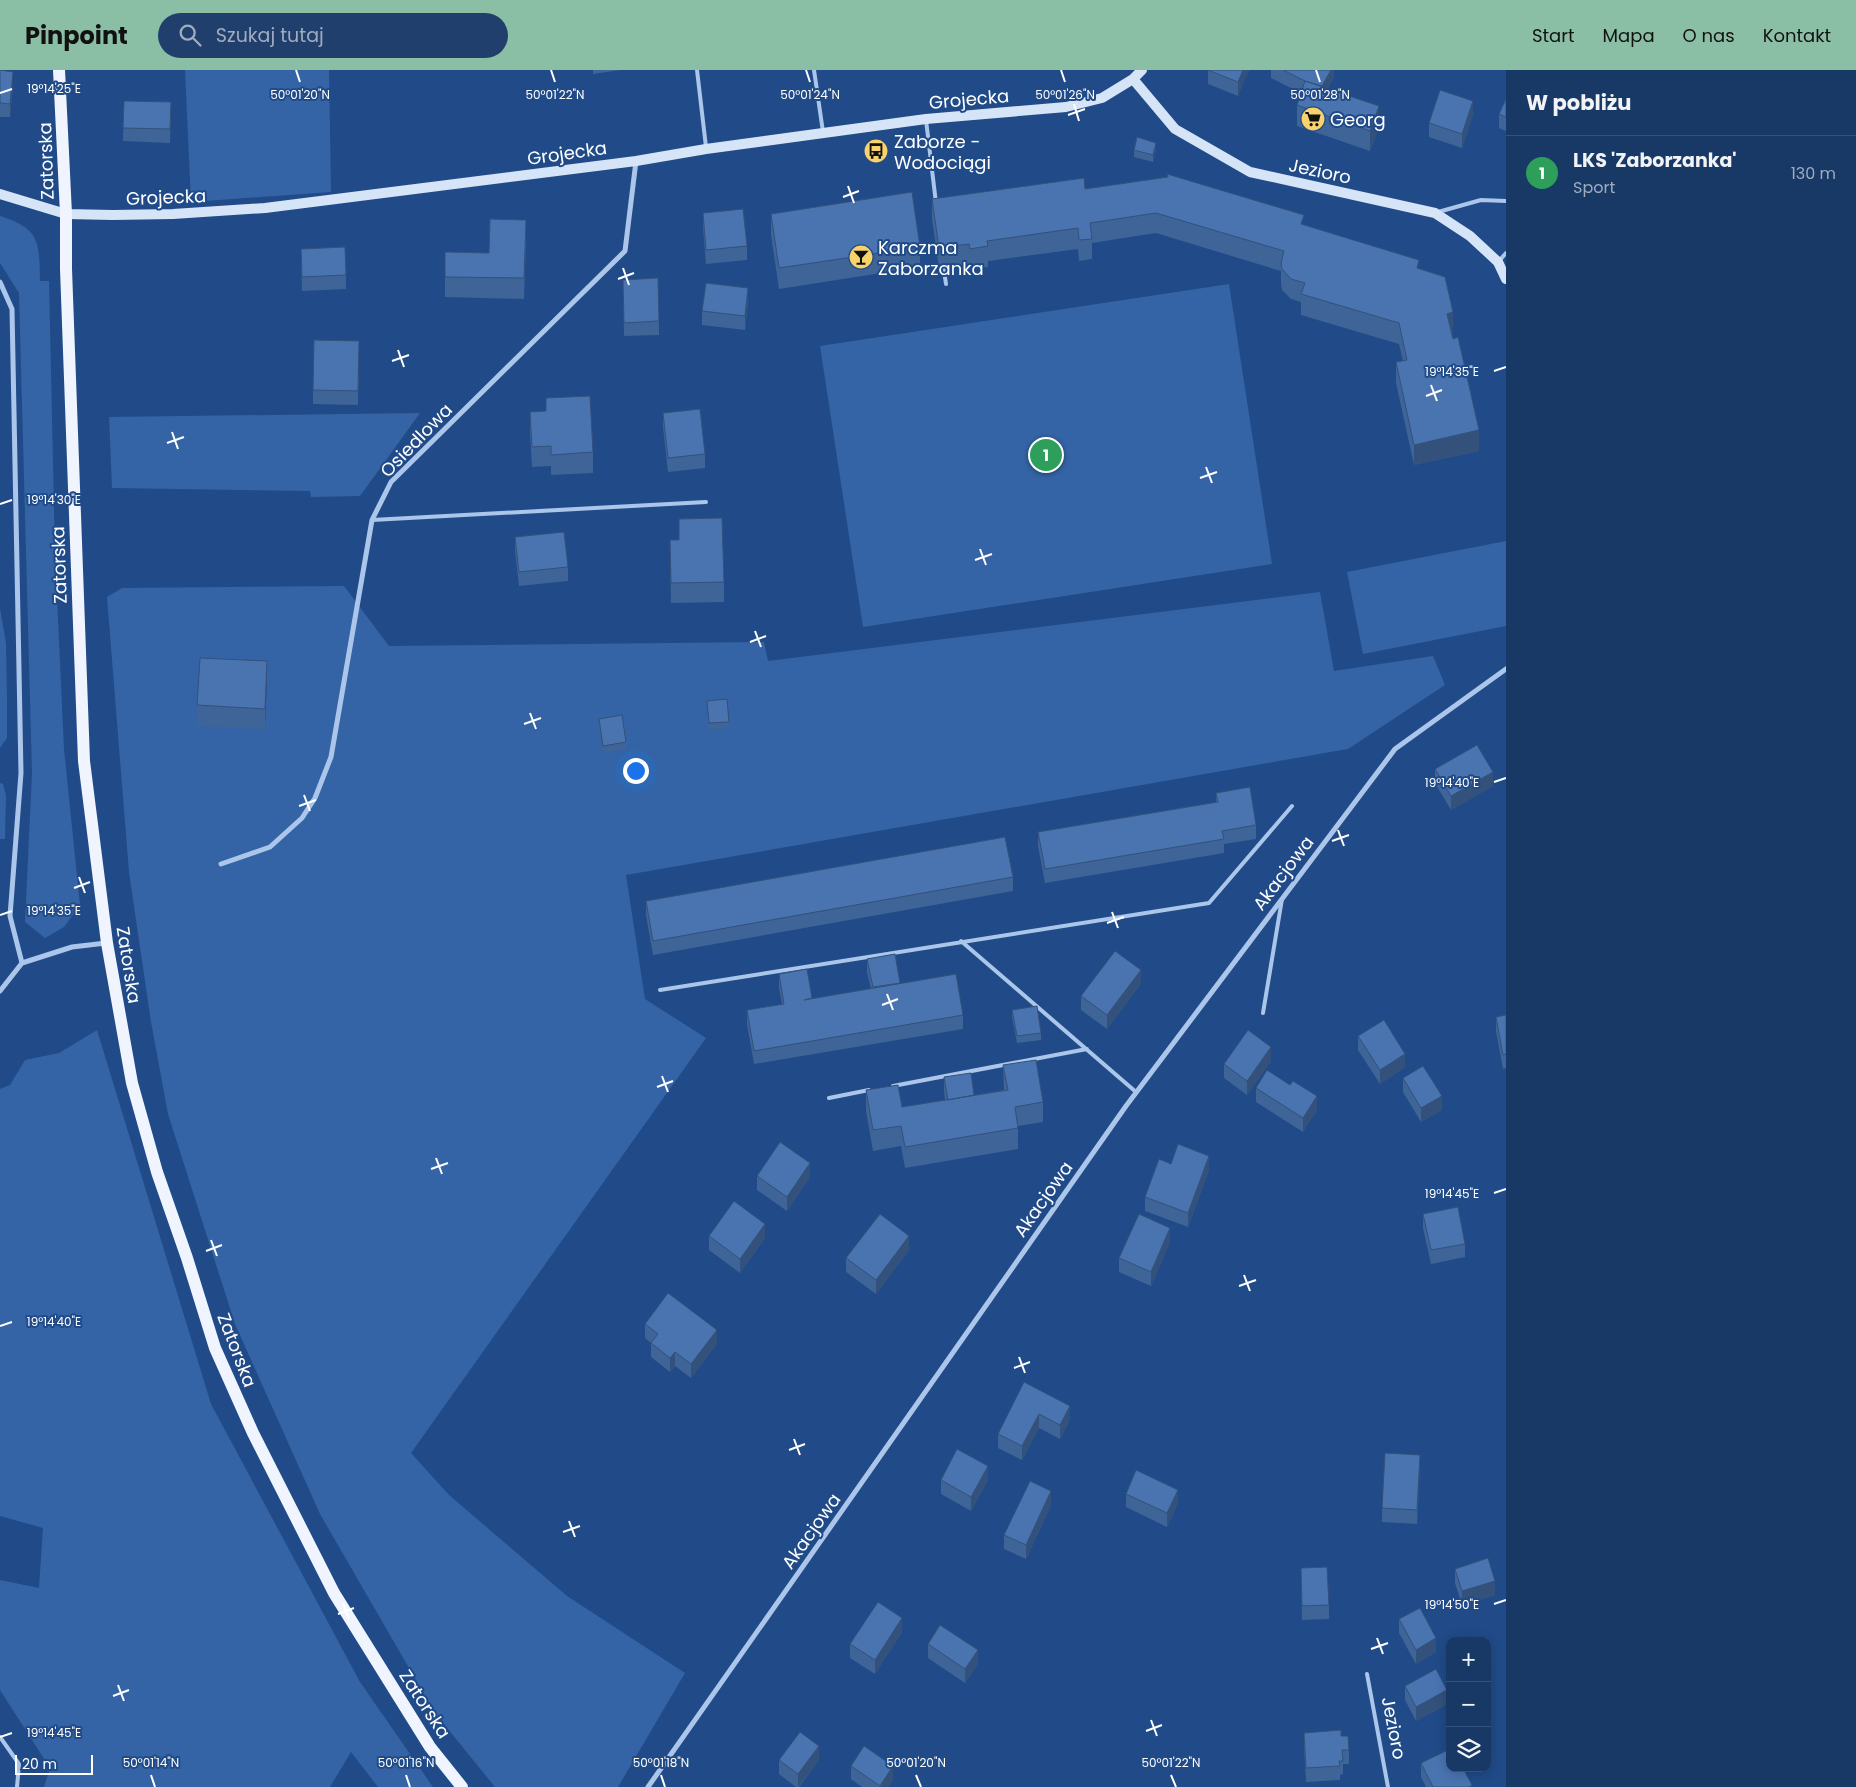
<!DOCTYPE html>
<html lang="pl">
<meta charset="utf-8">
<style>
:root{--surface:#183866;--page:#213f6c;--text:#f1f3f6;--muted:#9facbf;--line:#36527a;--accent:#8abfa5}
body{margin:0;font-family:Poppins,sans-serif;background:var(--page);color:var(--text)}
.controls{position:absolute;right:15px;bottom:15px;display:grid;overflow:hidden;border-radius:10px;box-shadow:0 2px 12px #0003}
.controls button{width:45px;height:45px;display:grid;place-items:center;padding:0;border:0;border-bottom:1px solid var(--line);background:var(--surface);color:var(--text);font:25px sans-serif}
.scale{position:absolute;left:15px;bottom:12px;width:78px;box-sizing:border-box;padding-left:5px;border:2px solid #fff;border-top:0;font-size:14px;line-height:18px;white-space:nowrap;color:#fff;-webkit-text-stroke:4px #204b88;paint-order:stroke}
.you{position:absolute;left:635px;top:700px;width:18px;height:18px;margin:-12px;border:4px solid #fff;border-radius:50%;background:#1a73e8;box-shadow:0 0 0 8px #1a73e833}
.badge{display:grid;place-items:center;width:32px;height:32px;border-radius:50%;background:var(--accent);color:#fff;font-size:16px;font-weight:700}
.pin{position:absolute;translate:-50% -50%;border:2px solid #fff;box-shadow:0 1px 5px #0006}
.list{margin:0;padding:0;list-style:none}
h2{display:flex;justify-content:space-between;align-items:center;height:65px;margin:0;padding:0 20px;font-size:21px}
h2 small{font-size:16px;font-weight:400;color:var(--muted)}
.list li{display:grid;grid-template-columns:32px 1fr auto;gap:15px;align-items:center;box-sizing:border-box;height:75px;padding:0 20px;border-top:1px solid var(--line)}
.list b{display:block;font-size:19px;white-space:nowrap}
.list p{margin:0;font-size:16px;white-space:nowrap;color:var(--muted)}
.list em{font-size:16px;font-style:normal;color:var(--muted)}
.icon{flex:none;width:28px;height:28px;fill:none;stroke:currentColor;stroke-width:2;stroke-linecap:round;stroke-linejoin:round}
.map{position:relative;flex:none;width:1506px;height:1717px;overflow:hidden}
header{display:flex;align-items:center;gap:30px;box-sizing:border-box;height:70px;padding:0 25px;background:var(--accent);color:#111}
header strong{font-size:24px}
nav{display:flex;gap:28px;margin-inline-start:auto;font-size:18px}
.search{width:350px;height:45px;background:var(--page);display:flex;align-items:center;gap:12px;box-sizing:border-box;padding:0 18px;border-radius:28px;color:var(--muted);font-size:19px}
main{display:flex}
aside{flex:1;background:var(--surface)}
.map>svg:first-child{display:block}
</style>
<header>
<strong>Pinpoint</strong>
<div class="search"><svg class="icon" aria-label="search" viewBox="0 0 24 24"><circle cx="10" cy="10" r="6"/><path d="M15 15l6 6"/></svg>Szukaj tutaj</div>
<nav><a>Start</a><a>Mapa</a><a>O nas</a><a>Kontakt</a></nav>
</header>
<main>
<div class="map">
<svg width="1506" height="1717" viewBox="0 0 1506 1717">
<rect width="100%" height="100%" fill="#204b88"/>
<path fill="#3464a5" d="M185,0H329L331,122L191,132Z
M0,146C41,159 39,172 40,211H49L55,484L64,679L80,835L64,857L45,868L25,852L32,703L19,223L0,193Z
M1229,214L1272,494L863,557L820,276Z
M420,343L360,426L311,427L310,421L112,418L109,347Z
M1506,471V556L1363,584L1347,502Z
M344,516L389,576L764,572L768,591L1320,522L1334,601L1433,586L1445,615L1348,679L626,805L645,929L706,968L411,1383L449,1425L567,1526L685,1603L618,1717H495L435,1643L320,1444L235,1254L168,1044L151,952L129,802L107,527L122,518Z
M0,538L6,573L7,629V668L0,678Z
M0,713L3,714L6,725L5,769H0Z
M97,960L211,1334L360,1612L433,1717H378L351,1682L330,1717H44L50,1698L0,1620V1510L39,1518L43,1458L0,1446V1019L10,1015L25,990L59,983Z"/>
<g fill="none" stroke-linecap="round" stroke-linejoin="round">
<path stroke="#abc6ea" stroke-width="4" d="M697,0L706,77
M814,0L823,62
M926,50L936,133
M1438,142L1481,130L1506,131
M1499,191L1506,183
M943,194L946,214
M372,450L706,432
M961,871L1136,1022
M660,920L1209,833L1292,736
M1263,943L1282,829
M893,1016L1087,979
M829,1028L869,1020
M1367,1604L1388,1717
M0,1667L19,1694L17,1717"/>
<path stroke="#abc6ea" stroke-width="5" d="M0,212L12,239L21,703L10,846L22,893
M221,794L270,777L302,748L315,728L331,687L372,450L391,412L625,181L636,91
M0,921L22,893L72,877L106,873
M648,1717L1126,1036L1395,679L1506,599"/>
<path stroke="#d6e4f8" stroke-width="10" d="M1133,9L1175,59L1250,102L1435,143L1470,166L1498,192L1506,209
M0,124L66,144L113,145L173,144L265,138L636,91L706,79L926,49L1066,37L1102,28L1133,9L1142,0"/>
<path stroke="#eff4fe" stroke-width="12" d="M59,0L66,144V199L84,691L107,873L132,1013L157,1102L187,1188L215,1278L253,1363L334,1523L430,1677L462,1717"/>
</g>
<path fill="#3f6497" d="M0,0L13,16L10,47H0Z
M593,0H621L593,4Z
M1208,0H1249L1238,26L1208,14Z
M1271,0H1334V7L1328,18L1379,57L1370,81L1297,56V35L1301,23L1271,8Z
M1506,29V61L1499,58V44Z
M124,31L171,32L170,73L123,71Z
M1473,45L1462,78L1429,67V53Z
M1134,80H1156L1153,92L1134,87Z
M1167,104L1304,155L1419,199L1453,263H1451L1479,381L1414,395L1396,313V292L1403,291L1399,274L1301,245V232L1291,229L1282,220L1281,213V201L1156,163L1092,173V189L1079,191L1078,179L988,191V197L970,200L969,194L939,198L932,149V129L1085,119L1167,107Z
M703,143L747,176V190L706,194L703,157Z
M771,144L920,177V197L779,219L771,165Z
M526,170L524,229L445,227V182L489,183Z
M301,179L346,205V219L302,221Z
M623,210L659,251V265L624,266Z
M748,232L745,260L702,255V241Z
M359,271L358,335L313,334V320Z
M546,328L593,382V403L551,405V396L532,397L530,363V342L546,341Z
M663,343L705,384V398L668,402L663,357Z
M679,449L724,512V532L671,533L670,470H679Z
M515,467L568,497V511L519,516L515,481Z
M267,612L265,659L197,656V635Z
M707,631L729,652V658L709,660Z
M599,649L626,672V679L603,683L599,656Z
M1435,699L1493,716L1451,740L1435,713Z
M1216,723L1256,755V769L1224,774V783L1045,813L1038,776V762L1216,732Z
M1013,807V821L653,885L646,845V831Z
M895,884L900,914L963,945V959L754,994L747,954V940L782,934L779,918V904L812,929L871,919L867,902V889Z
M1141,914L1107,959L1081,940V926Z
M1012,940L1041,963V970L1017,973L1012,947Z
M1506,945V998L1503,999L1496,961V947Z
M1358,966L1405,997L1380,1014L1358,980Z
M1271,991L1247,1025L1224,1008V994Z
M1003,995L1043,1032V1052L1018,1056V1079L905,1098L901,1076L873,1081L866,1041V1020L902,1037L945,1030L944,1021V1007L974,1025L1004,1020Z
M1403,1008L1442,1040L1421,1052L1403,1022Z
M1256,1018L1317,1040L1303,1062L1256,1032Z
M1171,1094L1209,1100L1188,1157L1145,1141V1127Z
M757,1106L810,1107L787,1141L757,1120Z
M1423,1144L1465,1174V1187L1431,1194L1423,1158Z
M709,1166L765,1168L740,1203L709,1180Z
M1170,1172L1151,1216L1119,1202V1188Z
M909,1180L876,1224L846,1202V1188Z
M645,1254L717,1274L691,1308L675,1296L670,1302L651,1287V1273L645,1268Z
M1024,1312L1070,1349L1060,1369L1039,1358L1022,1390L998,1378V1364Z
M1420,1399L1417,1454L1382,1452V1438Z
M941,1410H988L971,1441L941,1424Z
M1126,1424L1178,1433L1167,1457L1126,1437Z
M1051,1435L1026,1489L1004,1479V1465Z
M1301,1498L1329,1535V1549L1302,1550Z
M1455,1499L1495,1525L1462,1535L1455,1513Z
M1399,1549L1436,1582L1416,1594L1399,1563Z
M902,1562L875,1604L850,1588V1574Z
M928,1574L978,1594L965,1613L928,1588Z
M1405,1616L1447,1634L1416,1651L1405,1630Z
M1304,1663L1341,1666L1349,1680V1694H1343V1704L1340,1705V1710L1306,1712L1304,1677Z
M779,1690H819L799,1717H796L779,1704Z
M1421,1693L1472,1717H1426L1421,1707Z
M851,1696L893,1710L888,1717H862L851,1709Z"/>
<path fill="#33517b" d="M1243,0H1249L1238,26V12Z
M1331,0H1334V7L1320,33V19Z
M13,2V16L10,47V34Z
M1473,31V45L1462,78V64Z
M1379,36V57L1370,81V61Z
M1156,73V80L1153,92V85Z
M748,218V232L745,260V246Z
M1453,242V263L1447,264V244Z
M1479,360V381L1414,395V375Z
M267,591V612L265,659V639Z
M1493,702V716L1451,740V726Z
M1141,900V914L1107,959V945Z
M1271,977V991L1247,1025V1011Z
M1405,984V997L1380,1014V1000Z
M1317,1026V1040L1303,1062V1048Z
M1442,1026V1040L1421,1052V1038Z
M1209,1086V1100L1188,1157V1143Z
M810,1093V1107L787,1141V1127Z
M765,1154V1168L740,1203V1189Z
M1170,1158V1172L1151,1216V1202Z
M909,1166V1180L876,1224V1210Z
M717,1260V1274L691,1308V1294Z
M675,1282V1296L670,1302V1288Z
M1070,1336V1349L1060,1369V1355Z
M1039,1344V1358L1022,1390V1376Z
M1420,1385V1399L1417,1454V1440Z
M988,1396V1410L971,1441V1427Z
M1178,1420V1433L1167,1457V1443Z
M1051,1421V1435L1026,1489V1475Z
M1495,1511V1525L1462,1535V1521Z
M902,1548V1562L875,1604V1590Z
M1436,1568V1582L1416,1594V1580Z
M978,1580V1594L965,1613V1599Z
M1447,1620V1634L1416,1651V1637Z
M819,1676V1690L798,1717V1704Z
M893,1696V1710L888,1717H880V1716Z"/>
<path fill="#4974b0" stroke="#33517b" d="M0,0L13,2L10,34L0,33Z
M1208,0H1243L1238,12Z
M1283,0H1331L1322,16L1305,11Z
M1305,11L1379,36L1370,61L1297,35Z
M1440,20L1473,31L1462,64L1429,53Z
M1506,29V47L1499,44Z
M124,31L171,32L170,59L123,58Z
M1137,67L1156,73L1153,85L1134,80Z
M1167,104L1304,145L1301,154L1419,190L1417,198L1445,207L1453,242L1447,244L1453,269L1458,267L1479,360L1414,375L1396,292L1407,290L1399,253L1301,224L1305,213L1291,209L1282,199L1281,193L1284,181L1156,143L1090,153L1092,169L1079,170L1078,158L987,171L988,176L970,179L969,174L939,178L932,129L1084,108L1085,119L1168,107Z
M912,122L920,177L779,198L771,144Z
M743,139L747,176L706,180L703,143Z
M490,149L526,150L524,208L445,207V182L489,183Z
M345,177L346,205L302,207L301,179Z
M658,208L659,251L624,253L623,210Z
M706,213L748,218L745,246L702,241Z
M314,270L359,271L358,321L313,320Z
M590,326L593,382L551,385V376L532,377L530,342L546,341V328Z
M700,339L705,384L668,388L663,343Z
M722,448L724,512L671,513L670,470H679V449Z
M564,462L568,497L519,502L515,467Z
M200,588L267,591L265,639L197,635Z
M727,629L729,652L709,653L707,631Z
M622,645L626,672L603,676L599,649Z
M1477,675L1493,702L1451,726L1435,699Z
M1250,717L1256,755L1222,761L1224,769L1045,799L1038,762L1218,732L1216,723Z
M1005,767L1013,807L653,871L646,831Z
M1115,881L1141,900L1107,945L1081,926Z
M895,884L900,913L873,917L867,889Z
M807,899L812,928L804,930L956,904L963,945L754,981L747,940L784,934L779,904Z
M1037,936L1041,963L1017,966L1012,940Z
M1506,945V984L1503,985L1496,947Z
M1384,950L1405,984L1380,1000L1358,966Z
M1248,960L1271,977L1247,1011L1224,994Z
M1036,990L1043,1032L1015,1037L1018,1058L905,1077L901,1056L873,1060L866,1020L898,1015L902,1037L1008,1020L1003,995Z
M1423,996L1442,1026L1421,1038L1403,1008Z
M1267,1000L1290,1015L1293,1011L1317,1026L1303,1048L1256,1018Z
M971,1003L974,1025L948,1030L944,1007Z
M780,1072L810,1093L787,1127L757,1106Z
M1178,1074L1209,1086L1188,1143L1145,1127L1159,1089L1171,1094Z
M734,1131L765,1154L740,1189L709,1166Z
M1458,1137L1465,1174L1431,1180L1423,1144Z
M880,1144L909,1166L876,1210L846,1188Z
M1139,1144L1170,1158L1151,1202L1119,1188Z
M668,1223L717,1260L691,1294L675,1282L670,1288L651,1273L658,1264L645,1254Z
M1024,1312L1070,1336L1060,1355L1039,1344L1022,1376L998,1364Z
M957,1379L988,1396L971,1427L941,1410Z
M1385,1383L1420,1385L1417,1440L1382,1438Z
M1136,1400L1178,1420L1167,1443L1126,1424Z
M1030,1411L1051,1421L1026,1475L1004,1465Z
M1488,1488L1495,1511L1462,1521L1455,1499Z
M1327,1497L1329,1535L1302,1536L1301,1498Z
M878,1532L902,1548L875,1590L850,1574Z
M1420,1538L1436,1568L1416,1580L1399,1549Z
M940,1555L978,1580L965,1599L928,1574Z
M1436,1599L1447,1620L1416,1637L1405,1616Z
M1341,1660V1666H1348L1349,1680H1342L1343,1691H1339L1340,1696L1306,1698L1304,1663Z
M800,1662L819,1676L798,1704L779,1690Z
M864,1676L893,1696L880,1716L851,1696Z
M1450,1679V1698H1463L1472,1715L1469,1717H1433L1421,1693Z"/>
<path fill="none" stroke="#fff" stroke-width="2" d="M296,0L300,12M551,0L555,12M806,0L810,12M1061,0L1065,12M1316,0L1320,12M0,23L12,19M1074,34L1079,51M1068,45L1085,39M848,116L854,133M843,127L859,121M623,198L629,215M618,209L634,203M398,280L404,297M392,291L409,285M1494,301L1506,297M1431,315L1437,331M1426,326L1442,320M172,362L178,379M167,373L184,367M1206,397L1212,413M1200,408L1217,402M0,434L12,430M980,479L986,495M975,490L992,484M755,561L761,577M750,572L766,566M530,643L536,659M524,654L541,648M1494,712L1506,708M304,725L310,741M299,736L316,730M1338,760L1344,776M1332,771L1349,765M79,807L85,823M74,818L90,812M1112,842L1118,858M0,845L12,841M1107,853L1124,847M887,924L893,940M882,935L898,929M662,1006L668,1022M657,1017L673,1011M436,1088L442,1104M431,1099L448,1093M1494,1123L1506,1119M211,1170L217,1186M206,1181L222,1175M1244,1205L1250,1221M1239,1216L1256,1210M0,1256L12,1252M1019,1287L1025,1303M1014,1298L1030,1292M794,1369L800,1385M789,1380L805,1374M569,1451L575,1467M563,1462L580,1456M343,1533L349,1549M1494,1534L1506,1530M338,1544L354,1538M1377,1568L1383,1584M1371,1579L1388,1573M118,1615L124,1631M113,1626L129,1620M1151,1650L1157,1666M1146,1661L1162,1655M0,1667L12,1663M151,1705L155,1717M406,1705L410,1717M661,1705L665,1717M916,1705L921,1717M1171,1705L1176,1717"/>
<defs>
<symbol id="supermarket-disc" viewBox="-11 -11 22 22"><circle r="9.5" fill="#f8d36b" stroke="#204b88"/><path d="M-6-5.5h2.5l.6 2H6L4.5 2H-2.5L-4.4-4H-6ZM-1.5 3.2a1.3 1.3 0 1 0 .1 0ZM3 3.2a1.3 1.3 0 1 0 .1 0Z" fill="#111"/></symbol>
<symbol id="bus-disc" viewBox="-11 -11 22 22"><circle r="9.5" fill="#f8d36b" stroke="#204b88"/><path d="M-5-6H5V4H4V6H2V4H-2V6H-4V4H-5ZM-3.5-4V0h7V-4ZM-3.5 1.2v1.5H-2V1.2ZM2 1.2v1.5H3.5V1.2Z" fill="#111"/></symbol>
<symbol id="bar-disc" viewBox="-11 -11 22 22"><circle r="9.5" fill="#f8d36b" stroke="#204b88"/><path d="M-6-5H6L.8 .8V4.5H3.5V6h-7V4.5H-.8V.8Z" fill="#111"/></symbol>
</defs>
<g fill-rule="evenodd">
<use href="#supermarket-disc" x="1299" y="35" width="28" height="28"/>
<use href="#bus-disc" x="862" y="67" width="28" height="28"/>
<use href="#bar-disc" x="847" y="173" width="28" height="28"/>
</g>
<g text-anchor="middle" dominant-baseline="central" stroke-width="4" stroke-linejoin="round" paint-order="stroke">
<g font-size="18" fill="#fff" stroke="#204b88">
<text transform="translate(969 29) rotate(-5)">Grojecka</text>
<text transform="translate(567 83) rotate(-8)">Grojecka</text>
<text transform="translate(46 91) rotate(-92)">Zatorska</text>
<text transform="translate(1320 101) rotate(12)">Jezioro</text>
<text transform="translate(166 127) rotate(-2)">Grojecka</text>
<text transform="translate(416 370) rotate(-46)">Osiedlowa</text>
<text transform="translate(59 495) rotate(-92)">Zatorska</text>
<text transform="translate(1283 803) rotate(-53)">Akacjowa</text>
<text transform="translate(129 895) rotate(81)">Zatorska</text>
<text transform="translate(1043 1129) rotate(-55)">Akacjowa</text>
<text transform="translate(237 1280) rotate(69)">Zatorska</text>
<text transform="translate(811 1461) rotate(-55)">Akacjowa</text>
<text transform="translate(425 1634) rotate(57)">Zatorska</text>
<text transform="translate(1394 1658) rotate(79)">Jezioro</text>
</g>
<g font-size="18" fill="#fff" stroke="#204b88" text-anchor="start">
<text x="1330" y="49">Georg</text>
<text x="894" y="71">Zaborze -<tspan x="894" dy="21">Wodociągi</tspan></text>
<text x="878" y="177">Karczma<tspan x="878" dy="21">Zaborzanka</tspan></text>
</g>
</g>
<g font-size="12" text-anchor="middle" fill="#fff" stroke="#204b88" stroke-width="4" stroke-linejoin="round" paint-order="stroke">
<text x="54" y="23">19°14'25"E</text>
<text x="300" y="29">50°01'20"N</text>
<text x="555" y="29">50°01'22"N</text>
<text x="810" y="29">50°01'24"N</text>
<text x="1320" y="29">50°01'28"N</text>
<text x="1065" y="29">50°01'26"N</text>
<text x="1452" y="306">19°14'35"E</text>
<text x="54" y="434">19°14'30"E</text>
<text x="1452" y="717">19°14'40"E</text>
<text x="54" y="845">19°14'35"E</text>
<text x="1452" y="1128">19°14'45"E</text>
<text x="54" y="1256">19°14'40"E</text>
<text x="1452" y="1539">19°14'50"E</text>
<text x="54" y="1667">19°14'45"E</text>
<text x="151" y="1697">50°01'14"N</text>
<text x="406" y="1697">50°01'16"N</text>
<text x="661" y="1697">50°01'18"N</text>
<text x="916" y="1697">50°01'20"N</text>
<text x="1171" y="1697">50°01'22"N</text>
</g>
</svg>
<div class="controls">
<button>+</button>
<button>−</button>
<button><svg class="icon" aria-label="layers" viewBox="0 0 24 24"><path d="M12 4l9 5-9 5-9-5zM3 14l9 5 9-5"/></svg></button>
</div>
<div class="scale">20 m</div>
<div class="you"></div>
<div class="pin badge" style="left:1046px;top:385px;background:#2e9e5b">1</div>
</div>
<aside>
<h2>W pobliżu<small></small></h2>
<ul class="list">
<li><span class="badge" style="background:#2e9e5b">1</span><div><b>LKS 'Zaborzanka'</b><p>Sport</p></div><em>130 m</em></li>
</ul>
</aside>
</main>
